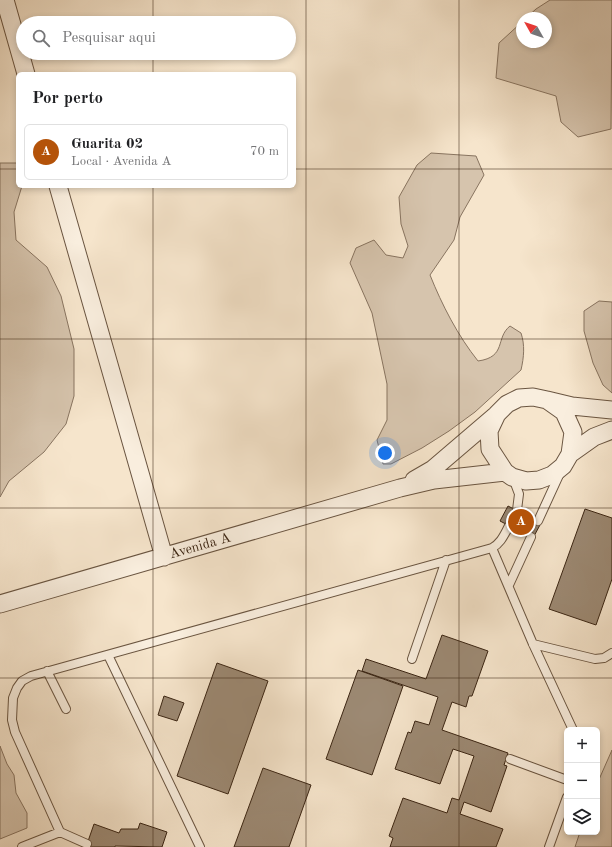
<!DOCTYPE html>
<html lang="pt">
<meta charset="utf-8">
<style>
:root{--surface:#fff;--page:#f2f2f2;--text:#202124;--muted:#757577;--line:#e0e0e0;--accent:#b45309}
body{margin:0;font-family:"Old Standard TT",serif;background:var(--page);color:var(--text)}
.controls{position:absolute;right:12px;bottom:12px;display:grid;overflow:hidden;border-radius:6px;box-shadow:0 2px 6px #0003}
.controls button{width:36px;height:36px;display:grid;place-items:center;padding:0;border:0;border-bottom:1px solid var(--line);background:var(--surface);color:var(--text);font:20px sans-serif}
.compass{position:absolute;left:516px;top:12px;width:36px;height:36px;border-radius:50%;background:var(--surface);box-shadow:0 2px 6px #0003;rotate:310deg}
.you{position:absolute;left:385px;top:453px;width:14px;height:14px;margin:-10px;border:3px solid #fff;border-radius:50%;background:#1a73e8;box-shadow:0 0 0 6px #1a73e833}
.badge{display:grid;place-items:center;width:26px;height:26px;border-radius:50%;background:var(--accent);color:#fff;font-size:13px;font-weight:700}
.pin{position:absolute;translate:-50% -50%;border:2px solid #fff;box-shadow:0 1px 4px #0006}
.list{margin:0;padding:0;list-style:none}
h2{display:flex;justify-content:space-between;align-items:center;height:52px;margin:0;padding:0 16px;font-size:17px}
h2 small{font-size:13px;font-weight:400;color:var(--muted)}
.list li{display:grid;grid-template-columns:26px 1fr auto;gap:12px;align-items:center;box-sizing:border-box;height:56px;margin:0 8px 8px;padding:0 8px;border:1px solid var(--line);border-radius:6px}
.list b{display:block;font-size:15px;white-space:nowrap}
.list p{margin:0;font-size:13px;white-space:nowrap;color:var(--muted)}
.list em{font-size:13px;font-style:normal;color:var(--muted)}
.icon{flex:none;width:22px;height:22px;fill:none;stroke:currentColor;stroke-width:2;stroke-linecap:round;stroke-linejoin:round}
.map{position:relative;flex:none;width:612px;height:847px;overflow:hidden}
.search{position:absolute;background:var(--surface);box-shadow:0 2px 6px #0003;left:16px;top:16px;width:280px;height:44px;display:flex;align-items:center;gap:10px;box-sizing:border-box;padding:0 14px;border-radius:22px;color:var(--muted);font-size:15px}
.panel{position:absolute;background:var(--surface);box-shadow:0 2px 6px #0003;left:16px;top:72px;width:280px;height:116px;border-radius:6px}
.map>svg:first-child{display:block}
</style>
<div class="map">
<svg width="612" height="847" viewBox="0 0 612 847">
<rect width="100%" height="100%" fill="#f6e5cc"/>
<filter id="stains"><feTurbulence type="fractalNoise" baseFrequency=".005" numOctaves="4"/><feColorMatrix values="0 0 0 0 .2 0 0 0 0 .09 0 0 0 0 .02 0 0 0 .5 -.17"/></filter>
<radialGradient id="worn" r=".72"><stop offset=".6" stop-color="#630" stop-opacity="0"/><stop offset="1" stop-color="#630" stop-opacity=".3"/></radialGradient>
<path fill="#d6c4ad" stroke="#887460" d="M550,0H612L611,129L578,137L561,122L556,96L496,78L499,43L522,22V42H546V18H526L536,9Z
M431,153L476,156L484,175L460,217L454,240L430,275C442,305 458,336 478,361C507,357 495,338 510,326L521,333C525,345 524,357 521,370L475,412L449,431L422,448L391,464H383L377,440L387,420V384L372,313L350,263L356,248L374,240L386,255L403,258L408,246L401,224L399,197L417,165Z
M0,163H18V186H22L14,212L16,240L47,267L61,296L74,349V396L66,424L44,452L9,481L0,497Z
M599,301L612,302V393L603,385L593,363L584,331V311Z
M0,746L7,764L14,775L16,793L27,813V828L0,839Z
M612,750V847H575L580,832H597V784Z"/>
<path fill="#9c8973" stroke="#3b2513" d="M508,506L541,523L533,538L500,521Z
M585,509L612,518V579L596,625L549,609Z
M442,635L488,651L472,696H469L466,707L452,702L442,730L508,753L504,765L507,766L491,812L464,802L460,814L503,829L496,847H390L393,838L389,836L403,798L447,813L452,798L459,800L474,756L453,749L440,784L395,769L408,732L411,733L415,721L429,725L438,697L362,671L366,659L426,679Z
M217,663L268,681L228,794L177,776Z
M358,670L403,686L372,775L326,759Z
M164,696L184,703L177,721L158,715Z
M263,768L311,785L289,847H234Z
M140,823L167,832L162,847L115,846V847H86L94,824L119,833L121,829H138Z"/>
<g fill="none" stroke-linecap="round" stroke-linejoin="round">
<defs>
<path id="lane" d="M513,478L519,494L517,510
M538,521L560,473
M492,548L533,644L573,730
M509,585L531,537
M533,644L595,659L604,658L612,653
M108,655L200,847
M412,659L446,560
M47,671L66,709
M510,759L567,780
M60,832L87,844
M22,847L60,832L15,732L12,720L13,698L17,688L22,681L31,676L492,548C501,543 504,535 509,526
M549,847L567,797"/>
<path id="street" d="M5,0L26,74
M58,186L164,557
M547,400L564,412L573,432L570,454L563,466L552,475L539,480L526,481L512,477L505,472L490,449L489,431L497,414L507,404L519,398L533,397L547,400L572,406L612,410
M570,454L594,437L612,430
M414,480L433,469L495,416
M0,604L400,488L434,480L505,472"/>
</defs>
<use href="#lane" stroke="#6a5541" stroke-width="10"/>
<use href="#street" stroke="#6a5541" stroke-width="19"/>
<use href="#lane" stroke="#f9eede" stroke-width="8"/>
<use href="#street" stroke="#f9eede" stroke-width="17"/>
</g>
<path fill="none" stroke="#3b2513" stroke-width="1" stroke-opacity="0.55" d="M153,0V23M306,0V847M459,0V847M153,53V74M0,169H18M294,169H612M153,186V847M0,339H612M0,508H612M0,678H612"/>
<g text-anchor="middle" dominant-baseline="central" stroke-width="3" stroke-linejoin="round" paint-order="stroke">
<g font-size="14" fill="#3b2513" stroke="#f9eede">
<text transform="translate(200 546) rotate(-16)">Avenida A</text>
</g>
</g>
<rect width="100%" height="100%" filter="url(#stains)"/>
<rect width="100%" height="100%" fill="url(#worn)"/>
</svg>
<div class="controls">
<button>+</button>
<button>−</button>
<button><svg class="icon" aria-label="layers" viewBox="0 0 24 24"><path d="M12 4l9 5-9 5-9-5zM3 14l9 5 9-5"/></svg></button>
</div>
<svg class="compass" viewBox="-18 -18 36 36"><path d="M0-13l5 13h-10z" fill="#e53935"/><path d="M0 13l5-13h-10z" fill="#757577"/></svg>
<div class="you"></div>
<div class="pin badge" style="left:521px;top:522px">A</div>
<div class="search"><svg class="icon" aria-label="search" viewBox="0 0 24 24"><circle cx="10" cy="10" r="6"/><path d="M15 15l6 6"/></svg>Pesquisar aqui</div>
<section class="panel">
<h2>Por perto<small></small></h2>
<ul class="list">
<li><span class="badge">A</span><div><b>Guarita 02</b><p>Local · Avenida A</p></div><em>70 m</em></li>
</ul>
</section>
</div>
